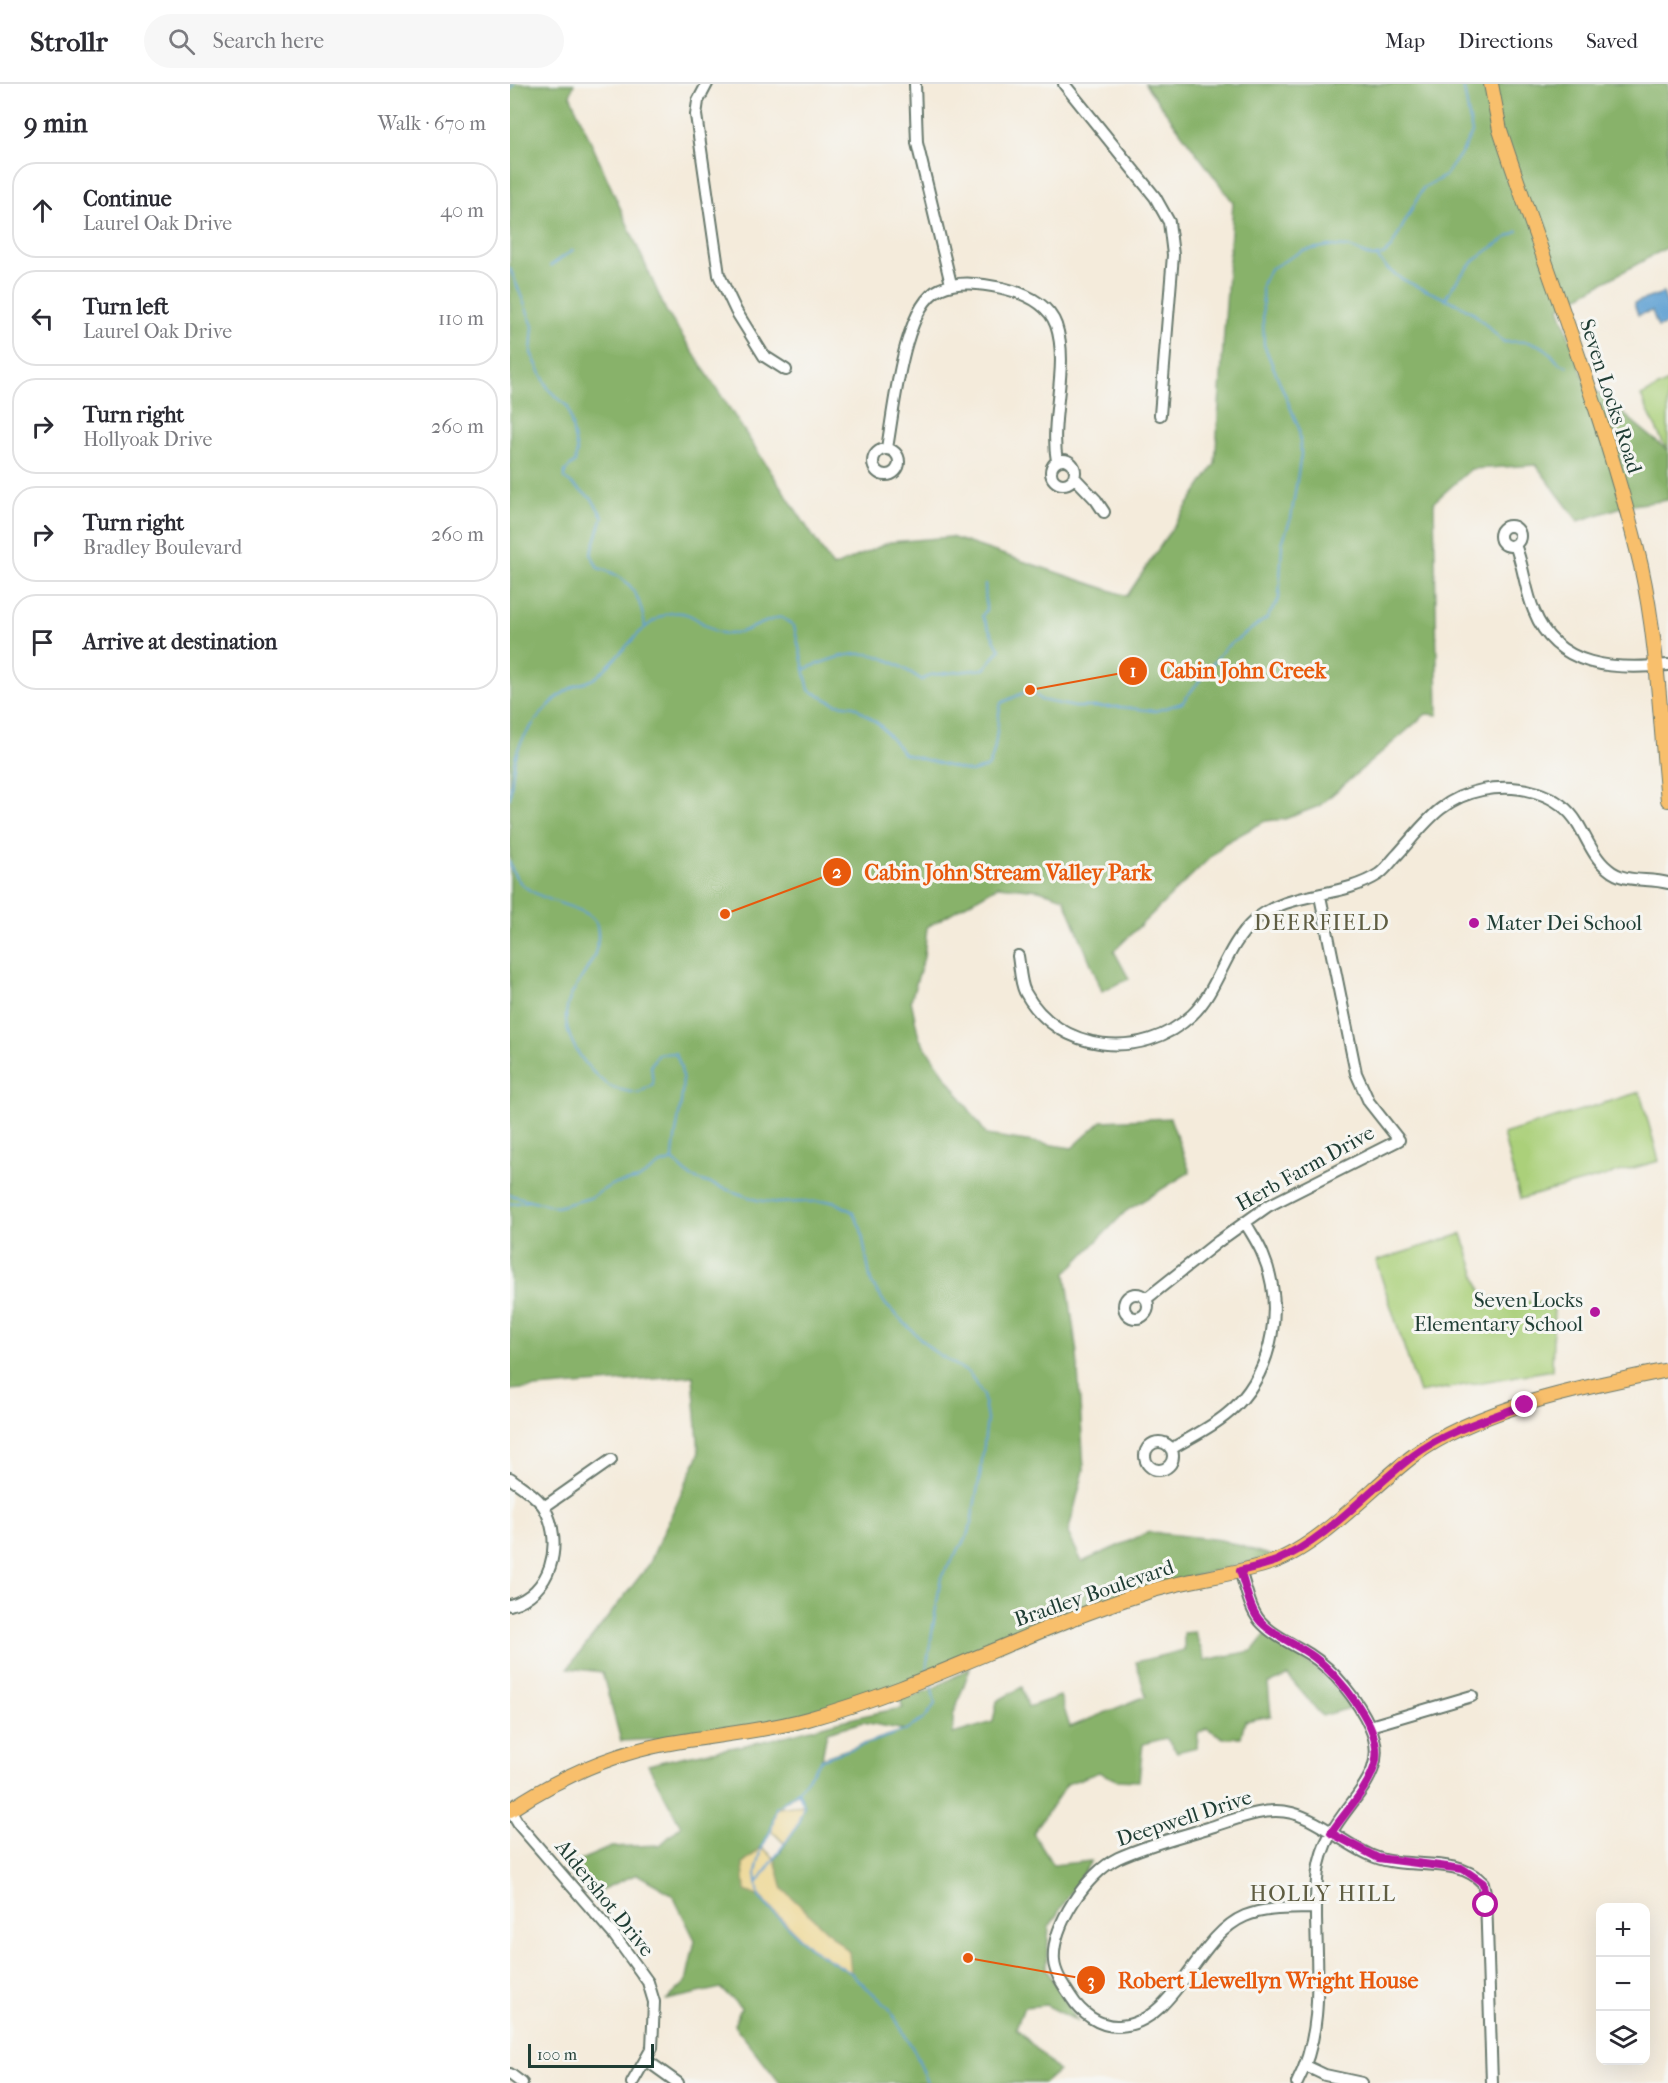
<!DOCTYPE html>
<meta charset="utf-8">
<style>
:root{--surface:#fff;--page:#f7f7f7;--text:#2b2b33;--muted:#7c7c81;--line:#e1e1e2}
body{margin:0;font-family:"IM FELL French Canon",serif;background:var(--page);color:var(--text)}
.controls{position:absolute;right:18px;bottom:18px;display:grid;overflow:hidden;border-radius:12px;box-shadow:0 6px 24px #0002}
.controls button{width:54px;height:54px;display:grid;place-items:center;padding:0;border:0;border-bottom:2px solid var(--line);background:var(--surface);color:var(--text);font:30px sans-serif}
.scale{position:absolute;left:18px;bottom:15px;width:126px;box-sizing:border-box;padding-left:6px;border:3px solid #1f3d34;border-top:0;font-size:16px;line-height:21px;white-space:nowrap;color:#1f3d34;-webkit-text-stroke:4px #f6f6f2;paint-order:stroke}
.stop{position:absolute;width:18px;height:18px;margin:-14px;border:4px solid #b5179e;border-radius:50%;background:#fff}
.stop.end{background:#b5179e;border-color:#fff;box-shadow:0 2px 6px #0008}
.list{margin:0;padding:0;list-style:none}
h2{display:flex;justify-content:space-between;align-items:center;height:78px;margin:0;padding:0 24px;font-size:26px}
h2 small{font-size:20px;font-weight:400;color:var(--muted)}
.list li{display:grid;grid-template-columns:39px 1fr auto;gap:18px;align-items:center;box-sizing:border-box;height:96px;margin:0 12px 12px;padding:0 12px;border:2px solid var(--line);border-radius:24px}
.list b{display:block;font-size:22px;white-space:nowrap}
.list p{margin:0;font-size:20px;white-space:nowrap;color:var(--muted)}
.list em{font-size:20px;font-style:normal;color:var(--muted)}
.icon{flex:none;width:33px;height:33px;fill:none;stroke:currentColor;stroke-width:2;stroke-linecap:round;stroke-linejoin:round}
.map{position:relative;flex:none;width:1158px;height:1999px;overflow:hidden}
header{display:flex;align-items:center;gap:36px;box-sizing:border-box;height:84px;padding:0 30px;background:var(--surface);border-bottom:2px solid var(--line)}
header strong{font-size:28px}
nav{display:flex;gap:33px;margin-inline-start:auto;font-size:21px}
.search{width:420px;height:54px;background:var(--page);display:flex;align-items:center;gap:15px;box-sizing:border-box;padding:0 21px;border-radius:33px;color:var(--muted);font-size:22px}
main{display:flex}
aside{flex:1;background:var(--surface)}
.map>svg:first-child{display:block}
</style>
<header>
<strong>Strollr</strong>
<div class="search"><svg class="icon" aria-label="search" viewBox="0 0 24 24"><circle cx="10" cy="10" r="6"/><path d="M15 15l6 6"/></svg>Search here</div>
<nav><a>Map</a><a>Directions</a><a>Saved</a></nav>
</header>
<main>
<aside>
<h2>9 min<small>Walk · 670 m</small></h2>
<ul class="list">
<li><svg class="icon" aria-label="ahead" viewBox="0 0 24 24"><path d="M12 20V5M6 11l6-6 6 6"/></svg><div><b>Continue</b><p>Laurel Oak Drive</p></div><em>40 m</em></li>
<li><svg class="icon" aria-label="left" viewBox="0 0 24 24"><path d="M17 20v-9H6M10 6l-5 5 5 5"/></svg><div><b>Turn left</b><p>Laurel Oak Drive</p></div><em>110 m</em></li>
<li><svg class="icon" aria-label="right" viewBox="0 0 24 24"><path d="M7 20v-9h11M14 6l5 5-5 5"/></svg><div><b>Turn right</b><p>Hollyoak Drive</p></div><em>260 m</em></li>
<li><svg class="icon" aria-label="right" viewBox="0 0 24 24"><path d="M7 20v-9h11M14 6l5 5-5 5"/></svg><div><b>Turn right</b><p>Bradley Boulevard</p></div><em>260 m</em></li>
<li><svg class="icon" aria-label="arrive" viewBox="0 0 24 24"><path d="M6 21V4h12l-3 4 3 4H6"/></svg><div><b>Arrive at destination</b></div></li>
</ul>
</aside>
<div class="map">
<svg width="1158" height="1999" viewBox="0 0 1158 1999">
<rect width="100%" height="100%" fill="#f6f6f2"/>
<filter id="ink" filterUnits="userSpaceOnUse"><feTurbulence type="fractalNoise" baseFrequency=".0167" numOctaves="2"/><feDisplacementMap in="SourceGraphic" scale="12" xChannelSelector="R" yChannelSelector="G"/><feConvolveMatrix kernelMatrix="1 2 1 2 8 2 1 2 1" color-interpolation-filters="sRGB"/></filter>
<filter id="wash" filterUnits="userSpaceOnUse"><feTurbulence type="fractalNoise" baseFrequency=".008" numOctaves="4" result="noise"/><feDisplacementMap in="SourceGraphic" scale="24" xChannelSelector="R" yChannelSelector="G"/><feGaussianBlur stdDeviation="1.35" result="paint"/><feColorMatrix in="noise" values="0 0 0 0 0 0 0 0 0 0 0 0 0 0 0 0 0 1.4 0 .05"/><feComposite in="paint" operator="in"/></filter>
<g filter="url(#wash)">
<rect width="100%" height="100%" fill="#f4ebdb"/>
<path fill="#abd07a" stroke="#658657" stroke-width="1.5" d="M1158,298V362L1155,363L1131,312Z
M1130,1008L1149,1077L1010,1115L993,1050Z
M952,1150L973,1213L1044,1220L1042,1286L909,1309L866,1177Z"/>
<path fill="#88b26a" stroke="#54784f" stroke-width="1.5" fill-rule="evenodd" d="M0,0H64L60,11L156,227L323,483L380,458L441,453L617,512L705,380L723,118L635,0H1158V163L1049,223L1075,298L1156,365L1158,364V416L1115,422L1068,437L1026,381L961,385L924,418L928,631L916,630L809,722L775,735L755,737L715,759L604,867L619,895L592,907L554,814L529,806L488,802L417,843L414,873L401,916L409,954L477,1051L562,1064L592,1037L660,1034L680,1088L616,1127L556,1189L567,1269L574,1386L558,1449L572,1478L639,1448L711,1456L763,1472L666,1497L379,1609L210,1652L111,1657L92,1588L58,1584L138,1482L189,1370L183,1292L0,1306Z
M685,1548L695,1576L742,1567L755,1551C790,1571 818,1590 840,1624L812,1632L778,1592L758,1600L761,1632L735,1637L731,1653L713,1654L697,1644L688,1650L687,1663L667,1668L656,1654L633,1660L629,1697L606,1696L589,1688L557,1700L523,1749L543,1781L581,1777L539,1843L536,1885L567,1937L536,1921L514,1923L506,1944L548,1987L534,1999H270L224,1941L231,1924L211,1904L157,1916L176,1898L185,1856L162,1810L127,1790L79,1811L54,1783L101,1763L150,1761L171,1742L138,1681C176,1670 215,1666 254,1657C301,1646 346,1631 393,1624L390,1616L422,1605L460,1584L443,1632V1650L483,1638L487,1617L512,1603L518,1623L550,1612L560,1643L636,1612L626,1578L674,1566V1549ZM353,1638L395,1646L312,1674L317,1648ZM288,1708L294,1721L287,1742L265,1775L272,1805L339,1868L272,1837L249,1813L233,1780L252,1763L261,1746L266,1724Z"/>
<path fill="#eeda9e" stroke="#868c69" stroke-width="1.5" d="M294,1721L287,1742L275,1760L261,1746L266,1724Z
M252,1763L265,1775L273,1805L339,1868L341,1889L299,1863L250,1813L235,1807L233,1780Z"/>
<path fill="#61a1d3" stroke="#406f84" stroke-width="1.5" d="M1153,209L1158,222V240L1148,243L1142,227L1128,231L1124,219Z"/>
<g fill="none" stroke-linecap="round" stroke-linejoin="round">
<path stroke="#61a1d3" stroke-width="2" d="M0,6L4,0
M867,172C882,199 929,209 955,224C971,232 981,248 994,258C1009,257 1026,256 1038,267C1046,274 1045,279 1057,282
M40,182L63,166
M0,184L23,242L21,269L39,306L58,323L67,367L65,378L55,387V395L82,415L93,433L81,470L88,484C121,493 130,510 135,543
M935,215C955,180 974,167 1008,147
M295,585C351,563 362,563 412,596L420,591L474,585L490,566L472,532L476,526L475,500
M0,714C3,692 2,673 14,653C24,637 44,613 61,604C69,599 79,599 86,593C108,576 133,535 161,529C185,524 197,551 220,550C237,549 254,536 271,533L284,542L299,606L326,620L344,622L370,641L394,670L461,688L478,683C488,666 486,639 491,619L520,606L531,616L565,623H611L645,627L672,619L715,564L757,534L769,515L772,459L781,434L791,370L789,344L754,261L752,201L760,185L792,167L818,162L839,163L862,173L873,171L881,164L913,104L935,92L952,68L962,49L953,0
M0,778C8,824 82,816 87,842C98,895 21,909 76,980C92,1000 104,1007 129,1009L143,1000L141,981L148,970L165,969C183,998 163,1043 163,1076L181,1093L247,1116L268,1119L323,1117L343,1128L351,1145L361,1198L376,1221L422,1266L460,1290L473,1311L477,1336L470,1392L459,1449L431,1493L417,1580L418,1588
M0,1111L47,1123L80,1114L101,1101L129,1095L149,1081L163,1076
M0,1120L18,1117
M248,1798L287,1742L294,1721L288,1707
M418,1999L406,1970L379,1924L341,1889L299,1863L272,1837L249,1813L246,1789L252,1763L261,1746L266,1724L288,1707L312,1675L396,1646L414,1635L425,1620L421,1599"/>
</g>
</g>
<g filter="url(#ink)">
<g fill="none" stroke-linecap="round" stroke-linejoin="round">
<defs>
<path id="minor" d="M197,0L188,17L186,31L209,191L226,227L254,272L276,286
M405,0L407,59L441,200
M554,0L645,113L659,138L663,171L650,331
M377,364C384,326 393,221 430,205C449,196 472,200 492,204C514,209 538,219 546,241C560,282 539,334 547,377
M363 378a13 13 0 1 1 26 0a13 13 0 1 1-26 0Z
M541 388a12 12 0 1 1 24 0a12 12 0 1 1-24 0Z
M564,393L586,416L594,428
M990 452a10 10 0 1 1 20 0a10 10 0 1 1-20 0Z
M1005,461C1014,483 1015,506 1024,527C1047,585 1106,586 1158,581
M508,872C510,883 510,898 515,908C548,969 633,977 682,931C709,905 715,863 744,837C778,806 831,815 869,790C876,785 882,776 888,770C914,741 931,714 972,706C1007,699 1049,708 1068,740C1077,755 1084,774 1098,785C1115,800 1138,793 1158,799
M614 1222a12 12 0 1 1 24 0a12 12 0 1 1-24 0Z
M636,1215L709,1157L758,1122L889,1056L859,1018L846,989L810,812
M635 1372a14 14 0 1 1 28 0a14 14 0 1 1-28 0Z
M661,1365C683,1352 708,1340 726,1322C764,1283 774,1220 753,1171C749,1160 741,1149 735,1138
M0,1394C10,1402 29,1413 35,1425C54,1461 41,1510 0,1521
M34,1423L101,1376
M730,1487C736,1503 739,1524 750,1537C763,1552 783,1560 799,1570C824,1586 848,1616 860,1643C881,1689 840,1713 820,1751C805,1778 806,1804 806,1834C807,1890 814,1948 787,1999
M860,1642L962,1612
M0,1726L9,1741L104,1851L138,1898L144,1918L142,1964L122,1999
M806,1824C782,1825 757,1823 735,1832C685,1853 666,1940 609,1942C589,1943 571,1929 561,1913C554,1902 545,1890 544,1877C541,1842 577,1789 608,1774C636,1761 668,1753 698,1744C724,1736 754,1722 782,1729C812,1737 836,1762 865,1773C898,1786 947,1771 973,1799L976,1813L982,1999
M136,1976L168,1999
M796,1982L815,1991L852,1999
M0,1990L12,1999"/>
<path id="major" d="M981,0L990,46C1037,190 1096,334 1131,482C1148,558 1150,638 1158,716
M0,1726C48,1694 98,1671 155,1660C203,1651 251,1648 298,1635C414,1603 520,1545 634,1509C676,1495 721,1492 763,1478C811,1461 862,1403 903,1372C969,1323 1079,1302 1158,1286"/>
</defs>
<use href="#minor" stroke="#6a7a6e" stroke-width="14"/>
<use href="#major" stroke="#6a7a6e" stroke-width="16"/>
<use href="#minor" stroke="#fff" stroke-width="10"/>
<use href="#major" stroke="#f8bf6c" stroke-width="14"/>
</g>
</g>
<g fill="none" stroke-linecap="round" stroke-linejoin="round" filter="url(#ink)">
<path stroke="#b5179e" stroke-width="8" d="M976,1821L973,1799L953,1785L868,1774L821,1749C835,1728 859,1704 865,1680C875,1646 829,1592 804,1573C787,1560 765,1553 751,1538C739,1525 736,1503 730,1487C742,1484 755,1481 766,1477C817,1456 859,1405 903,1372C936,1347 977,1335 1015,1321"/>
</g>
<g fill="#b5179e" stroke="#f6f6f2" stroke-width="2">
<circle cx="964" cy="839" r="6"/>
<circle cx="1085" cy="1228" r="6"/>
</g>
<g text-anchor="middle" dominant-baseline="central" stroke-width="6" stroke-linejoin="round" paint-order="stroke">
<g font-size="21" fill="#1f3d34" stroke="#f6f6f2">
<text transform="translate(1101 312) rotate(72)">Seven Locks Road</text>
<text transform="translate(795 1084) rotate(-29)">Herb Farm Drive</text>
<text transform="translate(584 1509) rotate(-19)">Bradley Boulevard</text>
<text transform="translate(674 1734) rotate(-18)">Deepwell Drive</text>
<text transform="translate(95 1814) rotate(51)">Aldershot Drive</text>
</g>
<g font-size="21" fill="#1f3d34" stroke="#f6f6f2" text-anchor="start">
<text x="976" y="839">Mater Dei School</text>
<text x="1073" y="1216" text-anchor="end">Seven Locks<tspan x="1073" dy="24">Elementary School</tspan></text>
</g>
<g font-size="22" letter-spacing="1.5" fill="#5f5d42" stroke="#f6f6f2">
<text x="812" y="839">DEERFIELD</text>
<text x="813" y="1810">HOLLY HILL</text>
</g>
</g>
<path fill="none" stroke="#e8590c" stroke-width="2" d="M520 606L623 587M215 830L327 788M458 1874L581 1896"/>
<g fill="#e8590c" stroke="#f6f6f2" stroke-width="2">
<circle cx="520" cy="606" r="6"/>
<circle cx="215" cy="830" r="6"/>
<circle cx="458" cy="1874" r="6"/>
<circle cx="623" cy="587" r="15"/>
<circle cx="327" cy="788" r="15"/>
<circle cx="581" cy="1896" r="15"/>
</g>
<g font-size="18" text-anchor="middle" font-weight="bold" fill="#fff">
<text x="623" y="593">1</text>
<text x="327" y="794">2</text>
<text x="581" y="1903">3</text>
</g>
<g font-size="22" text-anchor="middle" font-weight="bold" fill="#e8590c" stroke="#f6f6f2" stroke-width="6" stroke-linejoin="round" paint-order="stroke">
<text x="733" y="594">Cabin John Creek</text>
<text x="498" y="796">Cabin John Stream Valley Park</text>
<text x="758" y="1904">Robert Llewellyn Wright House</text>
</g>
</svg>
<div class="controls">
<button>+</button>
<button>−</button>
<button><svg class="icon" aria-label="layers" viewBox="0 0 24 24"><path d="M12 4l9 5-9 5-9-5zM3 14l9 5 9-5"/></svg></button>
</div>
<div class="scale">100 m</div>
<div class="stop" style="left:976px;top:1821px"></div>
<div class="stop end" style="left:1015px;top:1321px"></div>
</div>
</main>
